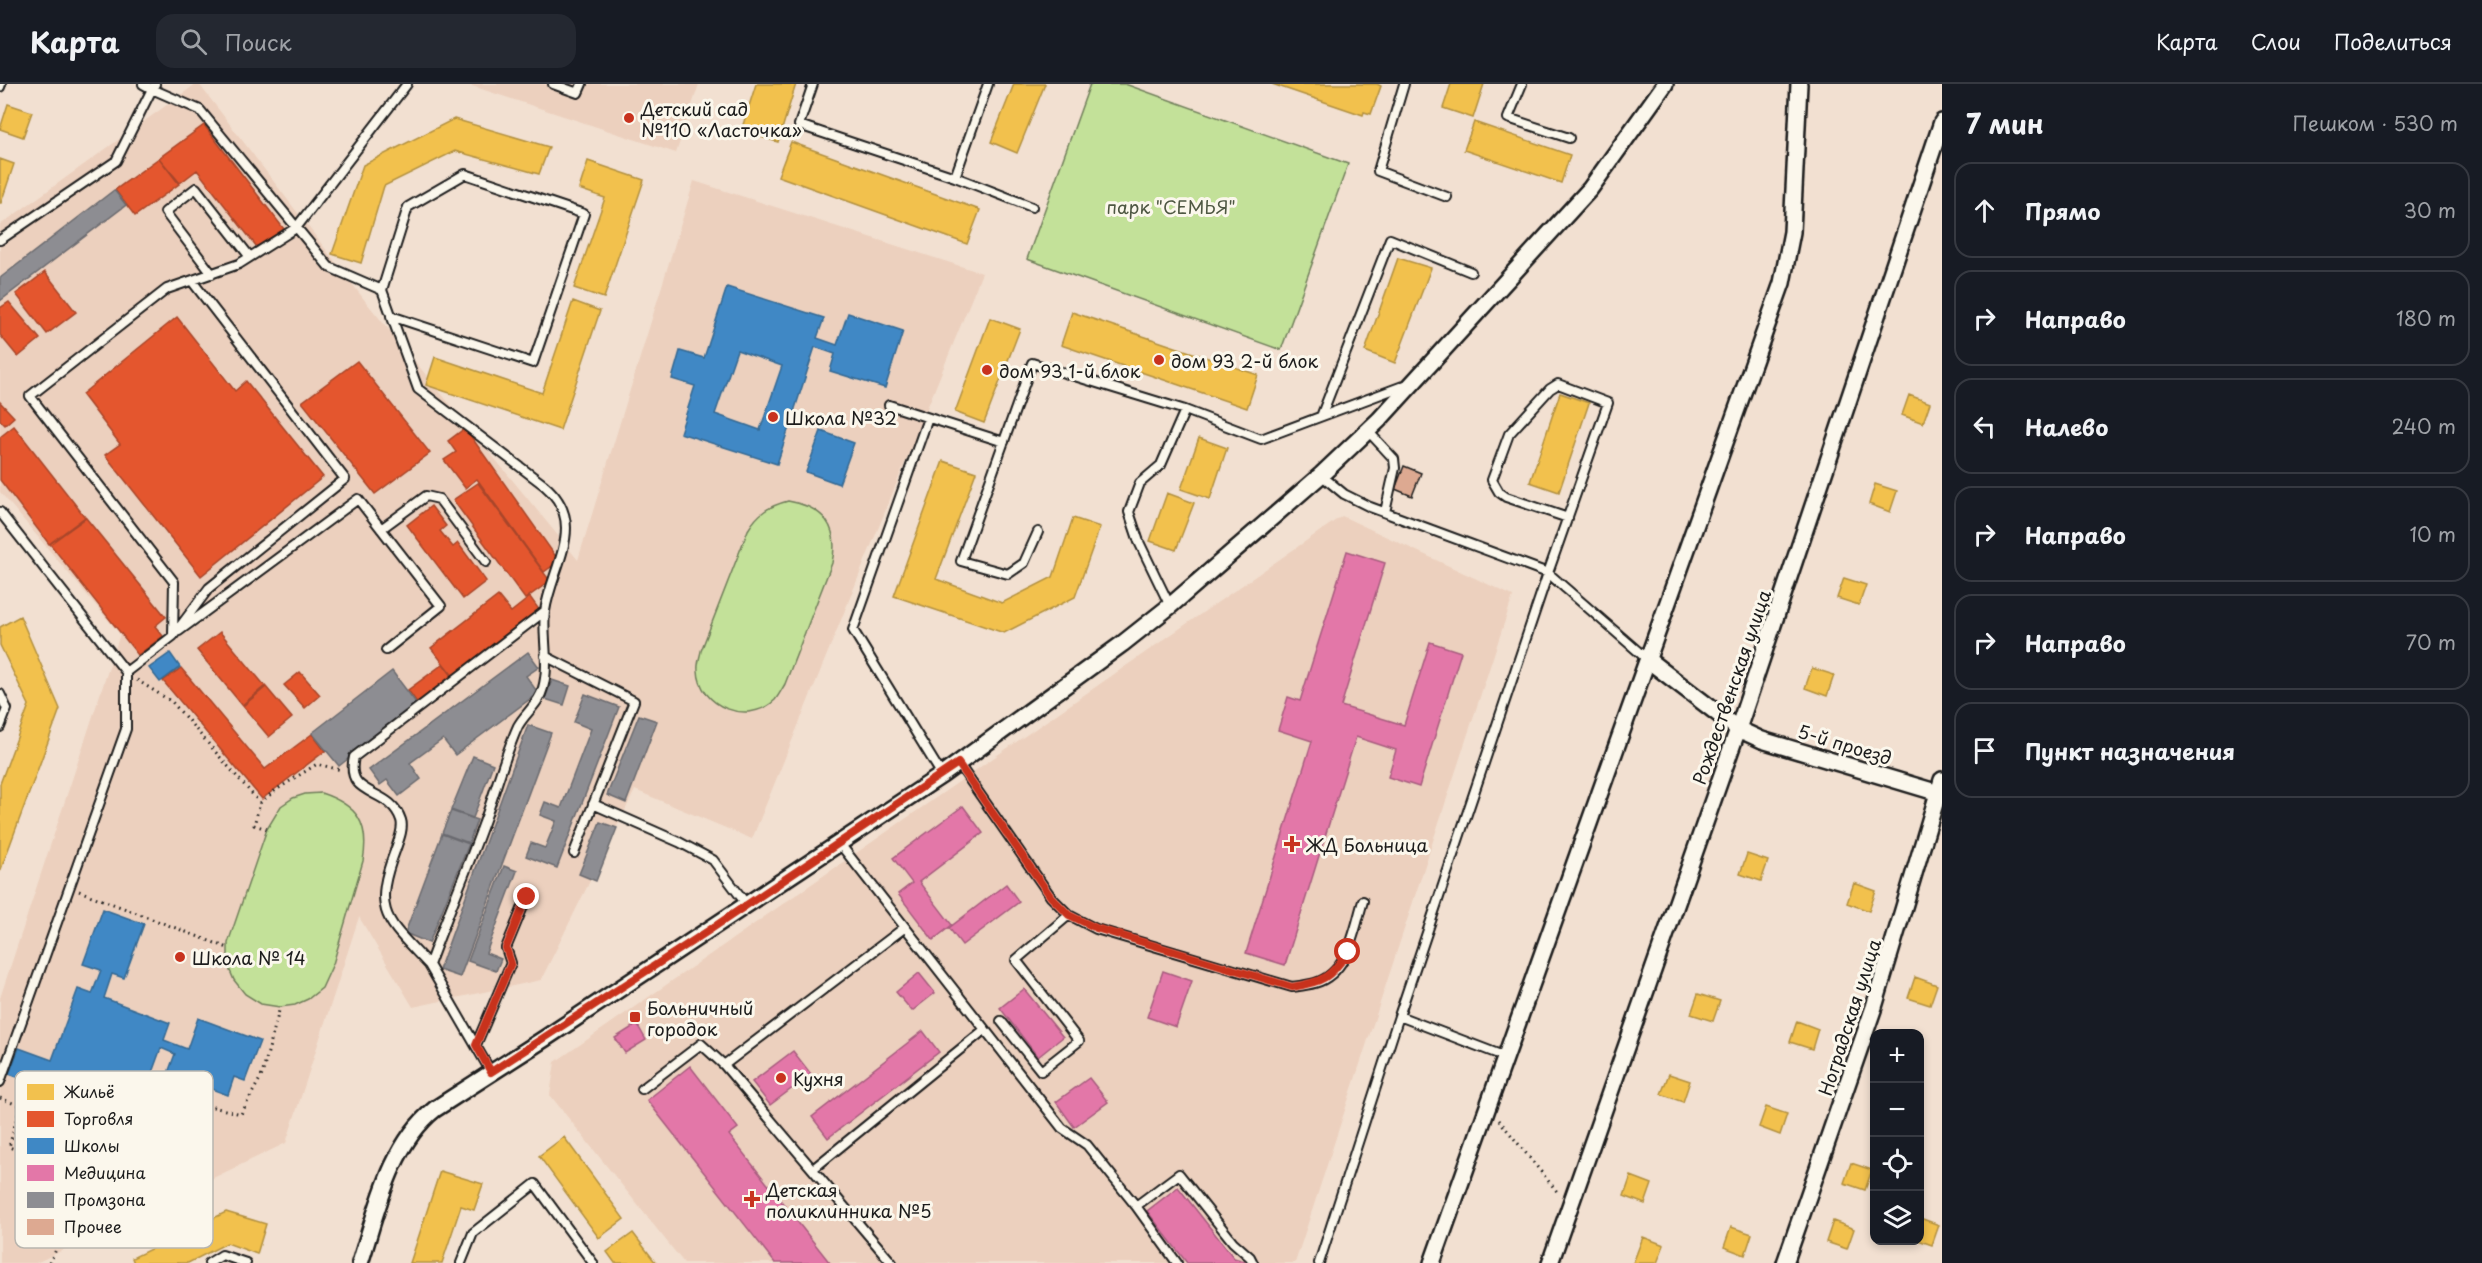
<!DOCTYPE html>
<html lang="ru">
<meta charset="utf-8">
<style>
:root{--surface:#171b24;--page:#242831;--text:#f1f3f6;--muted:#9ea1a6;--line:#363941}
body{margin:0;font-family:"Playpen Sans",sans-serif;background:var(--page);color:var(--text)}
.controls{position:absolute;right:18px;bottom:18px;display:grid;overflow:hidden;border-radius:12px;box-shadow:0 3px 9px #0003}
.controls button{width:54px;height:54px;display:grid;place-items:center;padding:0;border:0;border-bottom:2px solid var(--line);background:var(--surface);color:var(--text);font:30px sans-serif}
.stop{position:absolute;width:18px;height:18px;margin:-14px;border:4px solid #c8321e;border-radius:50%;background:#fff}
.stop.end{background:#c8321e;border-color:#fff;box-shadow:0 2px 6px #0008}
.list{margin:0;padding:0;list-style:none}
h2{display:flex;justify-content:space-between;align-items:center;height:78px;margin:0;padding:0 24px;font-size:26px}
h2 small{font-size:20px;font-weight:400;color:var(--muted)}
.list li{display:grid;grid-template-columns:39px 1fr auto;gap:18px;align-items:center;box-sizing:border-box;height:96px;margin:0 12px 12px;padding:0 12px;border:2px solid var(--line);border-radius:18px}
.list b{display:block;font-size:22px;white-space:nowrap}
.list em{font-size:20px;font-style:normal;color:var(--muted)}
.icon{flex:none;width:33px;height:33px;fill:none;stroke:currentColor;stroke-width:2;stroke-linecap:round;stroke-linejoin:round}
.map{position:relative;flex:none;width:1942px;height:1179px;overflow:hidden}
header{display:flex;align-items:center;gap:36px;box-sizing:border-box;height:84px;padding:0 30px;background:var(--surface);border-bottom:2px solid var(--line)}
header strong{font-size:28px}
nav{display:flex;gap:33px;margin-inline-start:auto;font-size:21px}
.search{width:420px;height:54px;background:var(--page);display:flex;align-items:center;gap:15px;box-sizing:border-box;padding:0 21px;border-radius:18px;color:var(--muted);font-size:22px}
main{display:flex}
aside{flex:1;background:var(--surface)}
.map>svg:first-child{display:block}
</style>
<header>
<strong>Карта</strong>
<div class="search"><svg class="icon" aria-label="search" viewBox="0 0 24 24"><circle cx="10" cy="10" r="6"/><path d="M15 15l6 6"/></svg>Поиск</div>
<nav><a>Карта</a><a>Слои</a><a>Поделиться</a></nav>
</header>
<main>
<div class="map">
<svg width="1942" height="1179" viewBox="0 0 1942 1179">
<rect width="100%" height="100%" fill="#f2e0d1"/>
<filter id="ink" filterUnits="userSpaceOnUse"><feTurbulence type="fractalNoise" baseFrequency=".0167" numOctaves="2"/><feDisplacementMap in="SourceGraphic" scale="12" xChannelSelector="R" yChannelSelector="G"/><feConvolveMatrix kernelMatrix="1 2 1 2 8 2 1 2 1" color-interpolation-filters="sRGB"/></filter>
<g filter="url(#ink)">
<path fill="#ecd0be" d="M196,0H199L366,218L578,476L694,97L982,189L752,755L635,706L541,896L413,923L359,833L286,1059L36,1179H0V914L120,550L0,408V141Z
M466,0H699L676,69Z
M1342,432L1513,512L1295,1179H684L550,1011L555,978Z"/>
<path fill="#c3e199" stroke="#707e5a" stroke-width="1.5" d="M1090,0H1125L1348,80L1281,266L1027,175Z
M788,417C823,423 840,442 832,479L785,600C782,605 779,611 775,616C748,642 699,623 698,586C697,580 700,573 701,567L748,446C758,429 769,422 788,417Z
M321,709C357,721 370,739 363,777L333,880L322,904L308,915L295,921L280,923L261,920L245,910L234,896L228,882V859L267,745L281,722L293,714L305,710Z"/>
<path fill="#f2c14e" stroke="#b2903f" stroke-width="1.5" d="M756,0H796L778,58L741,47Z
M1014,0H1045L1017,69L991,58Z
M1272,0H1377L1381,2L1371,30L1364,28L1363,31Z
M1451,0H1484L1473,34L1443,24Z
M8,20L32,28L23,53L0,45Z
M454,35L549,63L539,90L455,67L384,102L361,179L332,170L363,81Z
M1474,38L1570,71L1561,99L1464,66Z
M791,58L980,126L967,160L778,92Z
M0,75L14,80L1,119H0Z
M588,77L644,96L604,214L574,204L605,114L579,105Z
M1398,174L1431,184L1395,279L1365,267Z
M573,217L600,227L560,346L426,301L435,273L542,309Z
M1072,228L1258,291L1247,324L1061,261Z
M990,234L1020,245L984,339L955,328Z
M1560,309L1589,319L1559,408L1530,398Z
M1909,311L1930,319L1923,339L1902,331Z
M1199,354L1227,364L1210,415L1181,405Z
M943,377L976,388L936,495L1002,519L1053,493L1073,434L1100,443L1075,513L1004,549L894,512Z
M1875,400L1897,407L1890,428L1869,420Z
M1167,409L1194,419L1176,466L1150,457Z
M1844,494L1866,501L1859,521L1837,514Z
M20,532L60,625L0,788V700L29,621L0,561V543Z
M1812,584L1834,591L1827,612L1805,604Z
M1747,770L1768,777L1761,797L1740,790Z
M1854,799L1876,807L1869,827L1847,819Z
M1915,893L1937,901L1930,921L1908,914Z
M1698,910L1720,917L1713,937L1691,930Z
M1797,937L1818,945L1812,965L1790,958Z
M1669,990L1690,997L1683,1018L1661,1010Z
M1766,1023L1787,1030L1780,1051L1759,1043Z
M564,1053L624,1135L599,1154L539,1072Z
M1851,1079L1872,1086L1865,1106L1844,1099Z
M440,1087L483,1100L474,1126L461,1122L442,1179H410Z
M1631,1092L1652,1100L1645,1120L1624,1112Z
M226,1128L266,1140L257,1170L227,1159L188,1179H134L132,1174Z
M1920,1134L1939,1141L1932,1161L1918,1156Z
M1833,1137L1854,1145L1847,1165L1826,1158Z
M1731,1143L1752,1150L1745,1171L1724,1163Z
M633,1149L656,1179H615L607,1168Z
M1643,1153L1664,1161L1657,1179H1633Z"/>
<path fill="#e4572e" stroke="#a84529" stroke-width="1.5" d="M204,41L284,145L257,163L197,86L180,99L159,74Z
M159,74L179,100L135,132L115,106Z
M45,188L76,228L47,250L16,210Z
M9,218L40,255L18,273L0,251V224Z
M177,233L235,307L246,297L323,393L201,492L105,371L120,360L82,310Z
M357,277L430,369L375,410L302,318Z
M0,318L14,333L5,341L0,336Z
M14,342L85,433L49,460L0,396V353Z
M465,344L559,477L544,488L477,395L465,404L444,376L456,368L448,357Z
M478,399L550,497L525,515L453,416Z
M431,422L446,442L440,447L453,463L458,459L486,497L463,515L407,441Z
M86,434L166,533L155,542L163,552L138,571L50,460Z
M498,512L511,528L530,513L540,527L454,593L431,564Z
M220,548L265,602L242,621L197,566Z
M443,580L453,593L418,620L408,606Z
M181,584L265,685L312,650L325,667L262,715L163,597Z
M300,588L320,611L305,624L284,601Z
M266,603L292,634L269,653L243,622Z"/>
<path fill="#3f88c5" stroke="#346892" stroke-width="1.5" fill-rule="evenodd" d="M727,203L824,234L817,254L837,261L848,229L903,247L885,304L830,287L835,270L815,263L777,380L680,349L695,302L672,295L680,267L704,274ZM737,266L782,282L760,346L715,330Z
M821,347L854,359L839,400L806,388Z
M170,569L180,583L160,598L149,584Z
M103,825L144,840L124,894L112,890L104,914L170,939L164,956L187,965L198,934L260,957L245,997L234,993L228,1011L168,989L175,970L161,964L117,1084L24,1050L42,1002L9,990L19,964L52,976L78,905L92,910L101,886L83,880Z"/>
<path fill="#e377a8" stroke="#a75c7e" stroke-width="1.5" d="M1347,467L1385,479L1341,622L1404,641L1430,558L1461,568L1419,703L1388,693L1396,666L1356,653L1285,881L1246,869L1312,657L1278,646L1288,613L1300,617Z
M963,722L983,749L919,798L952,841L933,856L898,810L912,799L893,774Z
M1006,800L1019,818L962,861L949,844Z
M1163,887L1192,897L1176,943L1147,933Z
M919,889L935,909L912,927L896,908Z
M1024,905L1063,953L1038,973L1000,924Z
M637,940L646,956L625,969L615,954Z
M923,947L939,968L828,1054L812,1033Z
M793,967L811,990L770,1021L752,998Z
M690,982L738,1044L729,1051L830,1179H775L647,1016Z
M1089,994L1108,1018L1074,1043L1056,1018Z
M1178,1103L1234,1174L1245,1177V1179H1187L1147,1127Z"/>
<path fill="#8d8d92" stroke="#6b6b6f" stroke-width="1.5" d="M114,106L126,121L0,217V194Z
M528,568L539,583L526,592L538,609L455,671L443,655L410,679L421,695L399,712L387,696L380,701L369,686Z
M392,587L417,620L339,682L312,649Z
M552,596L570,602L564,621L545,615Z
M585,610L619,623L557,784L526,772L531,759L545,764L556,737L540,731L545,718L561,724L591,645L574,638Z
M639,631L657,637L626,719L607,711Z
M528,641L551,649L460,893L439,886Z
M473,672L493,680L473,734L451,726Z
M451,727L477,736L469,759L442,749Z
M600,738L617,744L596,797L579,790Z
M442,750L469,760L429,859L405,849Z
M504,782L517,787L486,869L501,875L496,887L468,877Z"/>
<path fill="#dda991" stroke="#1c1c1c" stroke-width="1.5" d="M1404,382L1421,389L1412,412L1395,405Z"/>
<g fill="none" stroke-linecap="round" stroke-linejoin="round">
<defs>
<path id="lane" d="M143,0L152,5L155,0
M553,0L578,9L582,0
M813,0L799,41L955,93L988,0
M1404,0L1378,87L1447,113
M1522,0L1508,34L1569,54
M0,3L1,0
M955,93L1032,123
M0,156L116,77L152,5L200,26L329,183L382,206L418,305L544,401C589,439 552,481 545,527C542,552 550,580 543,604C539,620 525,629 518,642C504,673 495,709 483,741C466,788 446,834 429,881L491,988
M212,190L165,128L196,104L250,173
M382,206L408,123L465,90L584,130L533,279L391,232
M889,321L1004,358
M1322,330L1390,155L1471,188
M928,334L853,546L942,691
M1368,347L1394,375L1395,384L1385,428
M1321,391L1344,410L1370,423L1548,489L1648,576
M0,428L126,588L173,552L174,498L30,312L167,205L239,180L296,144L407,0
M381,445L426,412L439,415L486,478
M1038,448L1024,479L1008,490L961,477L1032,279L1185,326L1261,355L1408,300
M1170,522L1139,458L1129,428L1140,399L1161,381L1185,326
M179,547L358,415L441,522L386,566
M173,552L209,504L345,395L192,197
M545,572L634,617L574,769
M0,610L7,625L0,643
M958,679L1051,813L1069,831L1096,845L1292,903C1299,902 1308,901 1315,899C1349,889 1354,846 1363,817
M593,720L679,758L713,776L747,821
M840,760L1062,1044L1087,1061L1136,1122L1179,1090L1233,1158L1250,1173L1253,1179
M429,881C388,837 371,830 395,767C398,758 404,745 401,736C390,702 344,715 354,673L545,527
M1001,937L1041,987L1079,957L1016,876L1069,831
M476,961L511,879L506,864L527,813
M1506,973L1399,932L1548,489L1608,319L1558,300L1550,305L1509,350L1492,396L1499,408L1506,413L1568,434
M724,981L904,844
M0,998L126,645V588
M642,1005L701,960L724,981L892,1179
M813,1085L984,946
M1136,1122L1177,1179
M209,1179L222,1171L246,1179
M461,1179L473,1149L535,1100L593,1179
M1319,1179L1399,932"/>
<path id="street" d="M1648,576L1738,645L1762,656L1942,710
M360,1179C377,1127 390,1061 435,1025L547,953L942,691L1122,560L1170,522L1321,391L1379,336L1590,105L1665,0
M1432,1179L1782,199L1792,148L1799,0
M1550,1179L1738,645L1942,38
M1785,1179L1874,923L1942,696"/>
</defs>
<use href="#lane" stroke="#1c1c1c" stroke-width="12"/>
<use href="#street" stroke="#1c1c1c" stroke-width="20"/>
<path stroke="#1c1c1c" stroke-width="3" stroke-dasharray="1.5 4.5" stroke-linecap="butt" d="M137,596L172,618L260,719L254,741L267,745
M260,719L276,706L317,680L341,686
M79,807L228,864
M0,1014L20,1022L9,1063L123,1106
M1499,1036L1559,1110
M49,1179L57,1164L71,1148L91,1130L123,1106L165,1011L241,1030L262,991L280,923"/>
<use href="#lane" stroke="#fbf7ec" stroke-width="8"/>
<use href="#street" stroke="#fbf7ec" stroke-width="15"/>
</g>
</g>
<g fill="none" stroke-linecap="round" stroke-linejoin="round" filter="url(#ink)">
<path stroke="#c8321e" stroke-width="8" d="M527,813L506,864L511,879L476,961L491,988L708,847L958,679L1051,813L1069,831L1096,844L1292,903C1323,898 1330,894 1348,868"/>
</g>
<g fill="#c8321e" stroke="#fbf7ec" stroke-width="2">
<circle cx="629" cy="34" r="6"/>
<circle cx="1159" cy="276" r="6"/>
<circle cx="987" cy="286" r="6"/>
<circle cx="773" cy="333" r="6"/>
<path d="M1289 751h6v6h6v6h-6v6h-6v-6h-6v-6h6z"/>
<circle cx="180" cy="873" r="6"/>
<rect x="629" y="927" width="12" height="12" rx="3"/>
<circle cx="781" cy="994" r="6"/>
<path d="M749 1106h6v6h6v6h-6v6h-6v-6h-6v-6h6z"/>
</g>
<g text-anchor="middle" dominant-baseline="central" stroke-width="6" stroke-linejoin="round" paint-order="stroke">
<g font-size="18" fill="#1c1c1c" stroke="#fbf7ec" text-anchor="start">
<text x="641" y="24">Детский сад<tspan x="641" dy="21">№110 «Ласточка»</tspan></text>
<text x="1171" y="276">дом 93 2-й блок</text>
<text x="999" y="286">дом 93 1-й блок</text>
<text x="785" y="333">Школа №32</text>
<text x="1306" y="760">ЖД Больница</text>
<text x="192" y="873">Школа № 14</text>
<text x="647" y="923">Больничный<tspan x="647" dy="21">городок</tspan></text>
<text x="793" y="994">Кухня</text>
<text x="766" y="1105">Детская<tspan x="766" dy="21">поликлинника №5</tspan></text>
</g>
<g font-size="18" fill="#4e5742" stroke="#fbf7ec">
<text x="1171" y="122">парк "СЕМЬЯ"</text>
</g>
<g font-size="18" fill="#1c1c1c" stroke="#fbf7ec">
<text transform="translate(1731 603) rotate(-71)">Рождественская улица</text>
<text transform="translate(1845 660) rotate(17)">5-й проезд</text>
<text transform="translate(1849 933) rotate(-72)">Ноградская улица</text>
</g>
</g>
<rect x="15" y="987" width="198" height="177" rx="9" fill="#fbf7ec" stroke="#b8b5ae" stroke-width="1.5"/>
<rect x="27" y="1000" width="27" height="16" fill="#f2c14e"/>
<rect x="27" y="1027" width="27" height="16" fill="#e4572e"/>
<rect x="27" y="1054" width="27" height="16" fill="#3f88c5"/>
<rect x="27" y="1081" width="27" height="16" fill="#e377a8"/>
<rect x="27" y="1108" width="27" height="16" fill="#8d8d92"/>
<rect x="27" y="1135" width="27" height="16" fill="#dda991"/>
<g font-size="16" fill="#1c1c1c">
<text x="64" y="1014">Жильё</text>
<text x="64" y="1041">Торговля</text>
<text x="64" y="1068">Школы</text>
<text x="64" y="1095">Медицина</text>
<text x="64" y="1122">Промзона</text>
<text x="64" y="1149">Прочее</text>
</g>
</svg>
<div class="controls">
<button>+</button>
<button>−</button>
<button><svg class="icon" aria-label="locate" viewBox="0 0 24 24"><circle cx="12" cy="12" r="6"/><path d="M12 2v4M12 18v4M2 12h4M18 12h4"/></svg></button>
<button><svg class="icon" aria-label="layers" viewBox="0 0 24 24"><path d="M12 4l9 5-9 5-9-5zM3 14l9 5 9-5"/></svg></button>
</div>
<div class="stop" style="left:1348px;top:868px"></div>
<div class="stop end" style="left:527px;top:813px"></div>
</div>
<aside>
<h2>7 мин<small>Пешком · 530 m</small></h2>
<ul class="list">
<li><svg class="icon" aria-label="ahead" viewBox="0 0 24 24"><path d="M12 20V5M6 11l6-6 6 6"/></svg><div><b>Прямо</b></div><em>30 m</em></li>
<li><svg class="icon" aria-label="right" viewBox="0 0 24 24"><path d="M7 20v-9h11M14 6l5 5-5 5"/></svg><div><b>Направо</b></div><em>180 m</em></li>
<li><svg class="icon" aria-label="left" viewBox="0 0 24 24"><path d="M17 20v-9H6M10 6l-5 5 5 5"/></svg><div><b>Налево</b></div><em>240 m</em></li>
<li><svg class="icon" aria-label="right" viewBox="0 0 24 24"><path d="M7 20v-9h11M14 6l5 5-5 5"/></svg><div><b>Направо</b></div><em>10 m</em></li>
<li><svg class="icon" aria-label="right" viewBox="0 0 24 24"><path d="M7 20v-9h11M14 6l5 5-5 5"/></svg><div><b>Направо</b></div><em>70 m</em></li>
<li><svg class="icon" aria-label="arrive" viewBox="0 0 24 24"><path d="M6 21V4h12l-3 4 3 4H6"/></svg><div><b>Пункт назначения</b></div></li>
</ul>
</aside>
</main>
